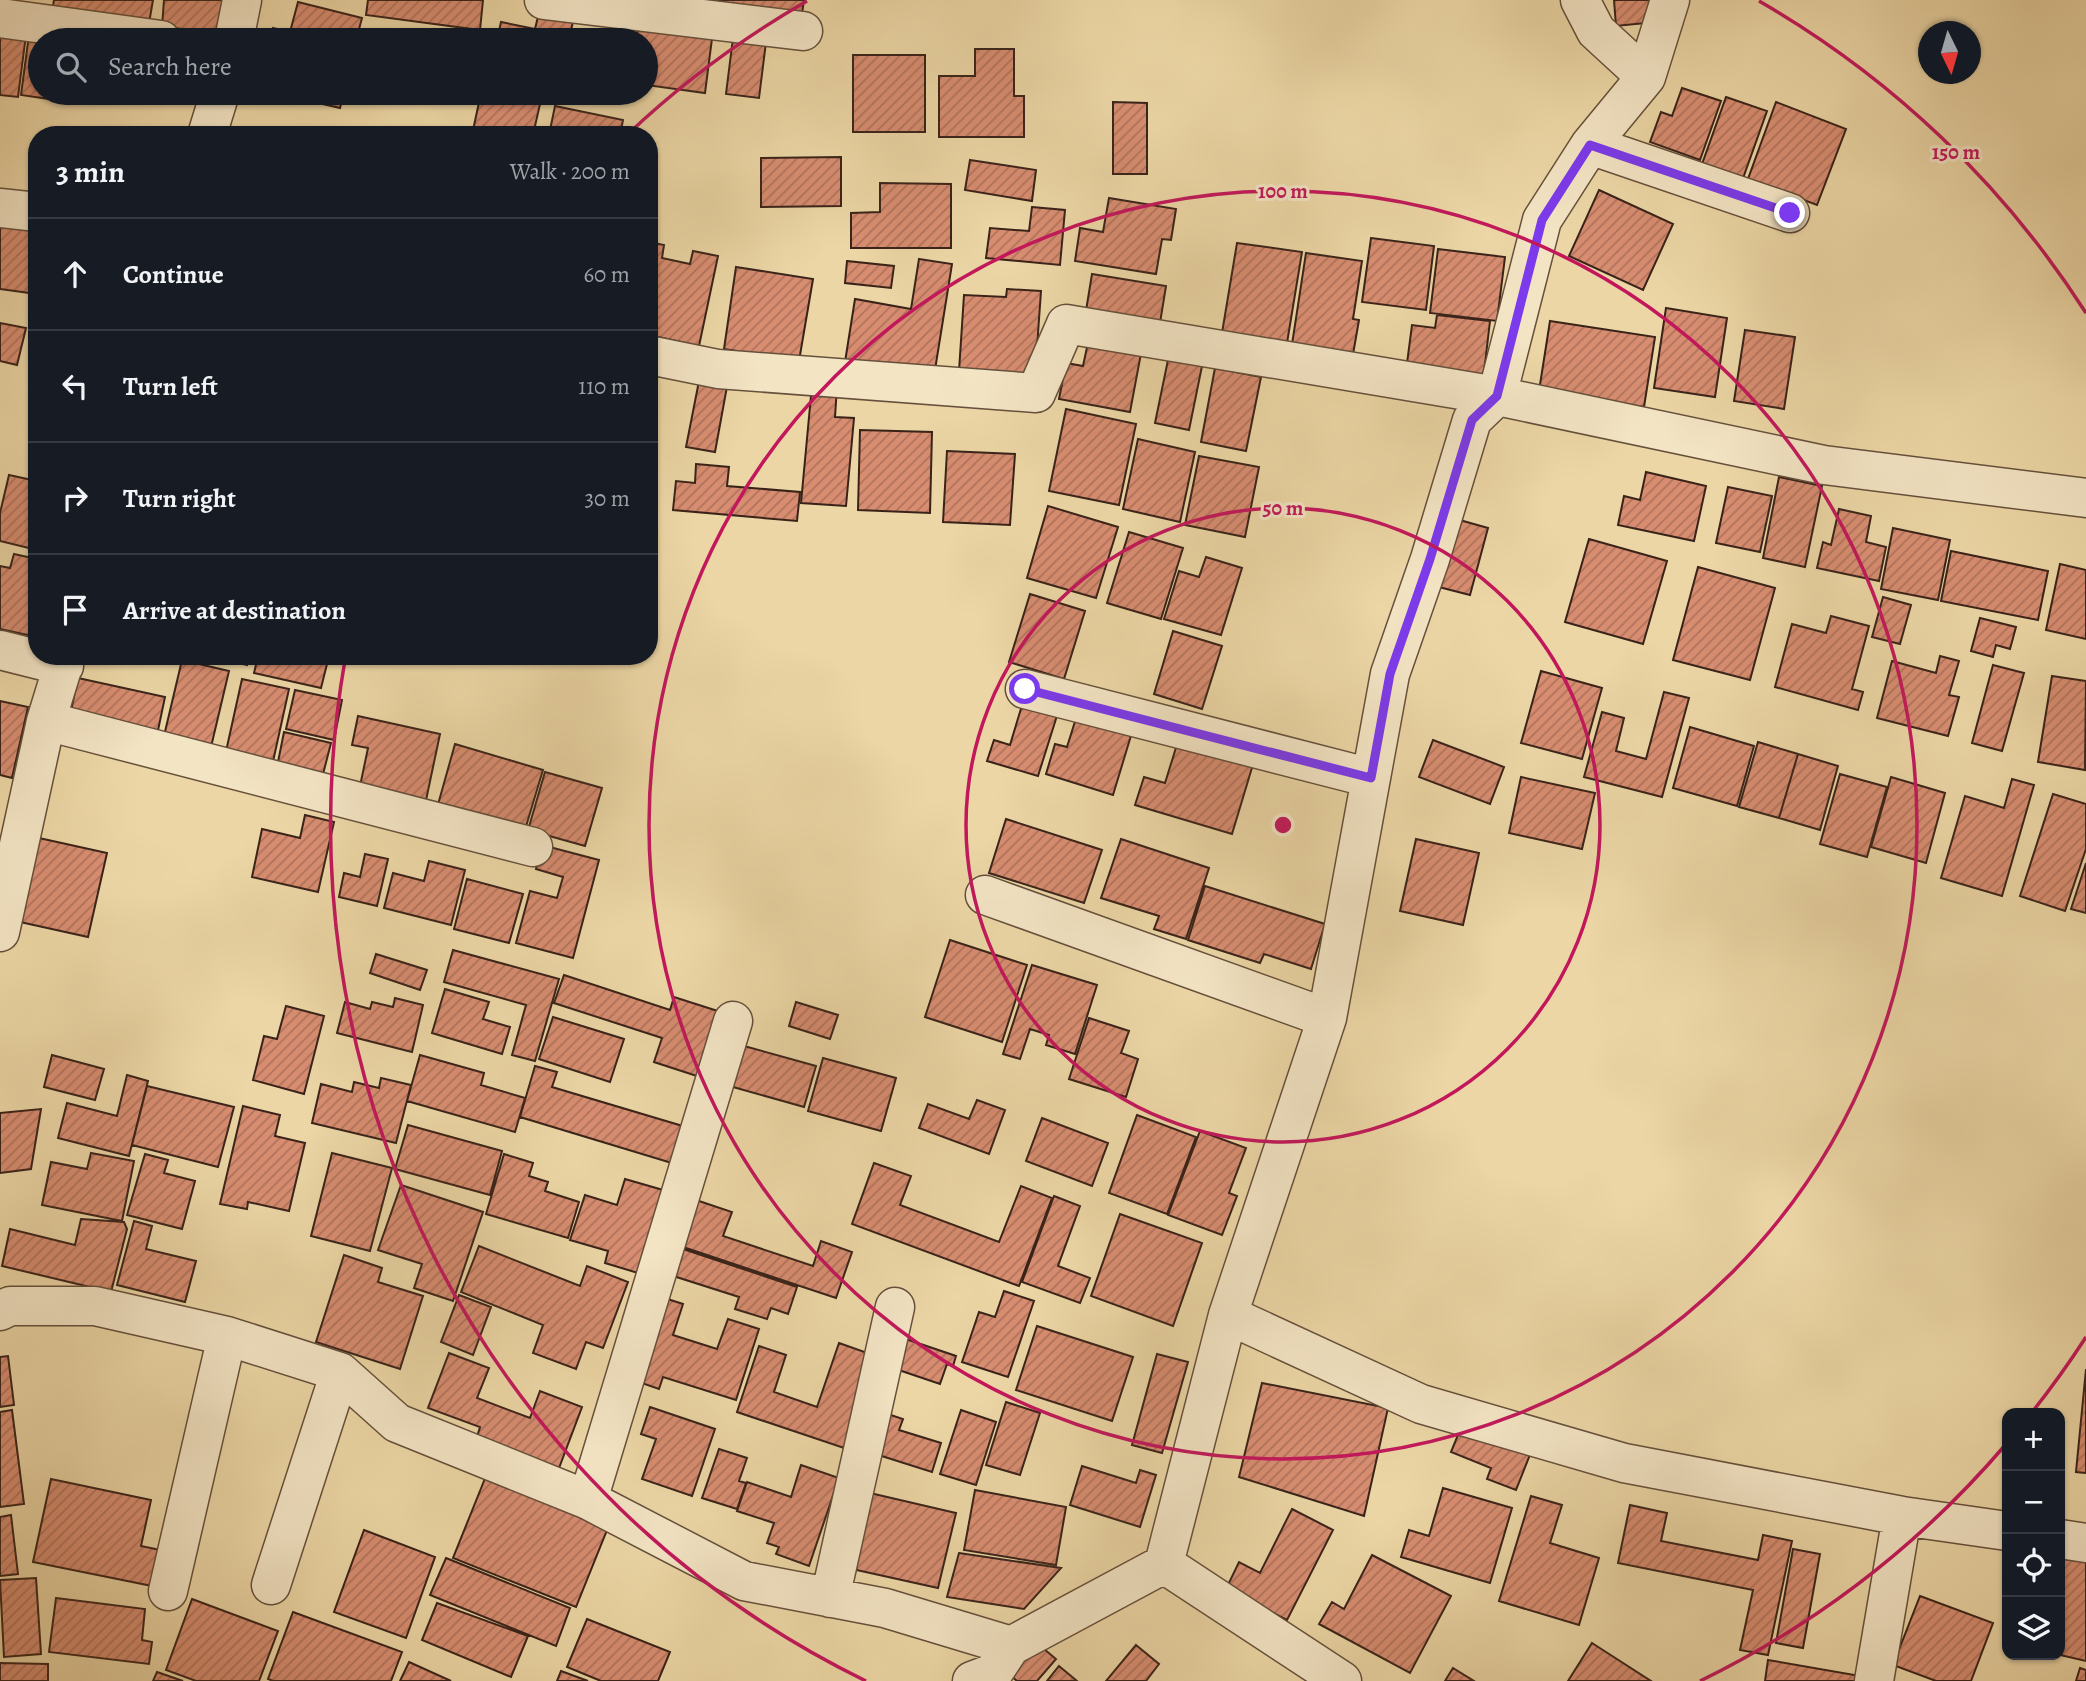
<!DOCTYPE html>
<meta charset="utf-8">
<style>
:root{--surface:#171b24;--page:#242831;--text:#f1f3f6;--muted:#9ea1a6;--line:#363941}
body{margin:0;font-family:Alegreya,serif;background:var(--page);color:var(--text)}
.controls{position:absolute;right:21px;bottom:21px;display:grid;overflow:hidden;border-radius:14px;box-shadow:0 2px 5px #0004}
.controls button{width:63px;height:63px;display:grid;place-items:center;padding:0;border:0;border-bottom:2px solid var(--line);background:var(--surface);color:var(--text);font:35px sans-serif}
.compass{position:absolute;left:1918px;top:21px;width:63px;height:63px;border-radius:50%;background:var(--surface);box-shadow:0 2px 5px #0004;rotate:175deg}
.stop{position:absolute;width:21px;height:21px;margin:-16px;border:5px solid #7c3aed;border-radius:50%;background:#fff}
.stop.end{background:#7c3aed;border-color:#fff;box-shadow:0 2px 7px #0008}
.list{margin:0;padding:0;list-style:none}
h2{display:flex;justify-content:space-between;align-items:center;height:91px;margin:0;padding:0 28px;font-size:30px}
h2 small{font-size:23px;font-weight:400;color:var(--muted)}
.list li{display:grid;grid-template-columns:46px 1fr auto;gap:21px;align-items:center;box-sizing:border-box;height:112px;padding:0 28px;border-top:2px solid var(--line)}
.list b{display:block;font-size:26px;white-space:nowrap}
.list em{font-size:23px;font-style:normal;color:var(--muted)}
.icon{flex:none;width:38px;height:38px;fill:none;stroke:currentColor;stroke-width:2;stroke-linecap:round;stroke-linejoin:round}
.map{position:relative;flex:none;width:2086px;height:1681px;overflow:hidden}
.search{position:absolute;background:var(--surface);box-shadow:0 2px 5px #0004;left:28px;top:28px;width:630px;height:77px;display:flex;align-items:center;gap:18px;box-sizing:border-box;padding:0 24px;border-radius:38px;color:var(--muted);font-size:26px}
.panel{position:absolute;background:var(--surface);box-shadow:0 2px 5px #0004;left:28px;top:126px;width:630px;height:539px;border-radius:28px}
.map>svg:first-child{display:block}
</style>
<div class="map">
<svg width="2086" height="1681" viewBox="0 0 2086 1681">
<defs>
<pattern id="building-hatch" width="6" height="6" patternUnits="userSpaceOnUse" patternTransform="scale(1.75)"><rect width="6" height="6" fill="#d88d71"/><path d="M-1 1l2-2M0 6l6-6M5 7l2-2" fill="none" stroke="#b0735c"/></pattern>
</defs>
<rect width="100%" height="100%" fill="#ecd6a5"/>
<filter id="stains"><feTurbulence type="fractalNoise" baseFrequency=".00286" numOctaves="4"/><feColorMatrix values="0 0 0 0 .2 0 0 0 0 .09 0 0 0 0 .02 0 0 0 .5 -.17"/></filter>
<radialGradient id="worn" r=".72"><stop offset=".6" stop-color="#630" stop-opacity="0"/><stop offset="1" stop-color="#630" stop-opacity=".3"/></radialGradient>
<path fill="url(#building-hatch)" stroke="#392319" stroke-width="2" d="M54,0H153L148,29L52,12Z
M164,0H236L233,34L162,27Z
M368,0H483L480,30L366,15Z
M715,0H804L802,14L714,4Z
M1614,0H1653L1655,22L1616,26Z
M298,2L362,18L356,40H270L273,28L290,32Z
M541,4L575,12L569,40H497L501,22L535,29Z
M640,14L714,23L705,93L646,85V40H636Z
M0,24L27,27L18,97L0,95Z
M30,27L40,40V93H77L76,103L21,95Z
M734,30L767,34L759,98L726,94Z
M975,49H1014V96H1024V137H939V76H975Z
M853,55H925V132H853Z
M1682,88L1721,101L1700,160L1650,142L1661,112L1672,116Z
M275,93H344L340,108Z
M481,93H532L542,95L533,135H472Z
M1726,97L1767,111L1742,181L1701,167Z
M1113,102L1147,103V174H1113Z
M1776,102L1846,129L1817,205L1748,179Z
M555,106L623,120L620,135H549Z
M841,157V206L761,207V158Z
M970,160L1036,170L1032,201L965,190Z
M880,183L951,184V248H851V213L880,212Z
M1599,190L1673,224L1643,290L1569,256Z
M1109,198L1176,209L1171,240L1162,239L1156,274L1075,261L1080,228L1103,232Z
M1032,207L1065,210L1060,265L986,258L990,228L1029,231Z
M0,223L37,228V294L0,289Z
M1371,238L1434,246L1426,310L1362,302Z
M649,242L664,245L662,258L690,264L693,251L718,256L699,346L649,335Z
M1237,243L1302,252L1286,349L1221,339Z
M1438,249L1505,257L1497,321L1430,313Z
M1306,253L1362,261L1353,319L1359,320L1352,360L1291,351Z
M919,259L952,264L934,376L845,362L855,299L911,309Z
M847,261L894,266L891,288L845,283Z
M736,267L813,279L799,361L724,349Z
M1092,274L1166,286L1159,329L1085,317Z
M1007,289L1041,291L1035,376L959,371L964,295L1006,297Z
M1666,308L1727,318L1715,397L1654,388Z
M1437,315L1490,321L1483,381L1406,371L1412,325L1435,328Z
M1550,321L1655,337L1644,407L1539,391Z
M0,323L26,328L17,365L0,361Z
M1745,330L1795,337L1784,409L1734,401Z
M1089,338L1142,348L1130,412L1059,399L1066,363L1083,366Z
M1168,360L1202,366L1189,430L1155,423Z
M1215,368L1261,377L1246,451L1201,442Z
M700,376L728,381L715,452L686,447Z
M812,385L837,387L835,417L854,418L846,506L801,503Z
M1066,409L1136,424L1119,505L1049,491Z
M860,430L932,432L930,513L858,510Z
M1138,439L1195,452L1180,522L1123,509Z
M947,451L1015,454L1010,525L943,522Z
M1199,456L1259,467L1245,537L1185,525Z
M696,464L729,467L727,486L800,492L797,521L673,510L676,481L695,483Z
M1646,472L1706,486L1694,541L1618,525L1624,496L1640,500Z
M9,475L37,481V550L0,541V513Z
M1779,477L1822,486L1805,567L1763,558Z
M1728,487L1772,496L1760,552L1716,543Z
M1048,506L1118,527L1096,598L1027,578Z
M1839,509L1871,516L1866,542L1886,547L1879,581L1817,568L1823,542L1831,545Z
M1449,517L1488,528L1470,595L1431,585Z
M1893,528L1950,540L1938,600L1881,589Z
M1129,532L1183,548L1161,619L1107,603Z
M1589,539L1667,561L1643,644L1565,622Z
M1951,551L2048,571L2038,620L1941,601Z
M14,554L37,559V637L0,629V566L10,568Z
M1206,557L1242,568L1221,635L1164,619L1179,571L1199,577Z
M2060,564L2086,570V639L2046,630Z
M1698,567L1775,588L1750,680L1673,660Z
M1030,594L1085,611L1064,679L1009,662Z
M1883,597L1911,605L1900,644L1872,637Z
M1831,616L1869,626L1852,689L1863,692L1858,710L1775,687L1792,624L1826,633Z
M1980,618L2016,627L2010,649L1996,645L1993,657L1971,651Z
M1173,631L1222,646L1202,709L1154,694Z
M210,656H249L247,665Z
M258,656H329L321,688L254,673Z
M1940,656L1959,661L1949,695L1959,697L1948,736L1877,718L1892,661L1936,673Z
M182,660L229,671L211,747L164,736Z
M1993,665L2024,673L2002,751L1972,743Z
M1541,671L1602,688L1582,759L1521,743Z
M2052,676L2086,681L2085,770L2038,762Z
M78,678L165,697L157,735L70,715Z
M242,679L289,689L272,766L225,756Z
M295,690L342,700L334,740L286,729Z
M1026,692L1061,703L1038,776L987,761L994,740L1010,745Z
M1664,692L1689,698L1662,797L1584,777L1602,712L1624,718L1616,751L1646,759Z
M0,701L28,707L12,778L0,775Z
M1078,712L1133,729L1113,795L1046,774L1055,744L1067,747Z
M358,716L440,734L425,805L359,791L368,748L352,745Z
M1690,727L1754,746L1737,806L1673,788Z
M284,732L331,743L321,782L276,772Z
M1179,738L1254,761L1232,834L1135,805L1144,777L1165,783Z
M1433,740L1504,767L1490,804L1419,777Z
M1758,742L1798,754L1779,818L1739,807Z
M455,744L543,770L524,833L437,808Z
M1798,754L1838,766L1820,830L1779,818Z
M545,772L602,788L585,846L528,830Z
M1840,774L1887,787L1867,857L1820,844Z
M1521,777L1595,793L1582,849L1509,833Z
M1891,777L1945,793L1926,863L1871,847Z
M2012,779L2034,785L2002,896L1941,878L1965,796L2004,808Z
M2053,794L2086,804V849L2065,911L2020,896Z
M305,815L334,822L318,892L252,877L262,829L300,838Z
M1006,819L1102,850L1084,903L989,873Z
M39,838L107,853L88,937L20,922Z
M1121,839L1209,868L1186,939L1154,929L1159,916L1101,898Z
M1416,839L1479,853L1463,925L1400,911Z
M542,845L599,860L573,958L516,943L530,891L557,898L563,877L536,869Z
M365,854L388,859L377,906L339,897L344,873L360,877Z
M429,861L465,870L451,925L384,908L393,873L424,881Z
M2086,863V913L2071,909Z
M467,879L523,894L509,943L454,929Z
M1205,886L1325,924L1311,969L1264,954L1260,963L1188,940Z
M950,940L1027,965L1002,1042L925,1017Z
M453,950L559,979L535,1061L512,1055L526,1005L444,982Z
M376,954L427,970L420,990L370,973Z
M1032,965L1097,985L1075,1054L1046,1045L1049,1035L1030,1029L1020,1059L1003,1054Z
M564,975L670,1010L674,997L727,1014L706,1079L654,1062L662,1038L554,1003Z
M445,989L489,1002L483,1019L510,1027L502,1054L432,1033Z
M395,998L423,1005L412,1052L337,1033L345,1002L370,1009L372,1002L393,1007Z
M796,1002L838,1015L830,1039L789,1026Z
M286,1006L324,1016L304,1094L253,1080L264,1036L277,1039Z
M553,1017L624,1039L610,1082L539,1059Z
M1089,1018L1129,1031L1121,1053L1138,1059L1126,1097L1069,1079Z
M737,1044L816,1066L804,1107L726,1085Z
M52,1055L104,1069L95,1100L44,1087Z
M420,1055L484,1073L481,1085L525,1098L515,1132L407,1101Z
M823,1058L896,1078L881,1131L808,1111Z
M535,1066L557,1072L552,1087L686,1127L675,1164L520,1117Z
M127,1075L148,1081L129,1156L58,1138L67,1103L117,1116Z
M381,1078L411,1085L396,1143L312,1123L321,1084L352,1092L354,1082L379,1088Z
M147,1086L234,1107L218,1167L132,1145Z
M977,1100L1005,1110L989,1154L919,1128L928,1104L969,1119Z
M243,1106L280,1115L275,1136L305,1143L289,1211L248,1202L247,1209L220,1204Z
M41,1109L31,1169L0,1173V1113Z
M1137,1115L1196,1137L1167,1214L1109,1193Z
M1042,1118L1108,1143L1092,1186L1026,1161Z
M408,1125L502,1151L490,1195L395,1169Z
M1200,1131L1246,1148L1229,1193L1237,1196L1222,1235L1168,1215Z
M91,1153L134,1161L122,1221L42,1205L51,1162L87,1169Z
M332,1153L392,1168L370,1251L311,1236Z
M145,1154L168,1160L164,1173L195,1181L182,1229L127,1215Z
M504,1154L533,1163L529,1176L548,1182L545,1191L579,1202L568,1238L486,1214Z
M874,1163L911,1176L900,1205L999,1242L1021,1186L1052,1198L1019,1286L852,1224Z
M625,1179L663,1190L638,1273L605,1263L608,1251L570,1240L585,1195L617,1205Z
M401,1185L483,1212L453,1301L414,1288L422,1264L378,1250Z
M1054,1196L1080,1206L1058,1266L1090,1278L1080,1303L1022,1282Z
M696,1200L732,1212L723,1236L813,1266L821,1241L852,1252L836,1298L680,1246Z
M1120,1214L1202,1243L1173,1326L1091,1296Z
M81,1219L124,1222L127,1229L111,1292L2,1266L10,1229L75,1245Z
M134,1221L152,1226L146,1249L196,1261L185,1302L117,1285Z
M479,1246L580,1286L587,1266L628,1282L603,1348L586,1342L576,1369L533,1353L543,1325L461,1292Z
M674,1246L797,1287L788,1314L771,1308L767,1319L735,1309L739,1297L664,1273Z
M344,1255L382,1268L378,1282L423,1296L400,1369L316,1342Z
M1004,1291L1034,1301L1008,1377L962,1362L979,1312L995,1317Z
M459,1295L491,1307L473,1355L441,1342Z
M658,1296L683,1304L673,1335L717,1349L728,1319L759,1329L736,1400L663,1377L659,1389L630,1379Z
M1037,1326L1133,1357L1112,1421L1016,1390Z
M894,1335L956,1356L953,1366L947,1364L940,1384L884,1365Z
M839,1343L876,1356L844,1448L737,1412L759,1346L786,1355L774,1392L817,1407Z
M449,1353L489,1368L477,1398L530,1418L540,1391L582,1407L559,1468L477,1437L480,1427L428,1408Z
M1157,1354L1188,1362L1162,1453L1132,1445Z
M8,1356L14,1405L0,1407V1357Z
M2086,1369V1473L2076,1472Z
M1262,1383L1388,1408L1364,1516L1239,1477Z
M1006,1402L1040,1413L1020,1475L986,1465Z
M650,1407L715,1429L692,1496L642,1479L656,1439L641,1434Z
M12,1410L24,1504L0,1507V1412Z
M961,1410L996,1422L976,1485L940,1474Z
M879,1411L903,1419L899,1430L941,1443L932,1472L866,1451Z
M1462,1425L1531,1452L1516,1490L1487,1479L1491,1468L1451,1452Z
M719,1449L747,1458L739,1481L746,1483L737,1509L702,1498Z
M801,1465L839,1478L809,1566L776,1554L779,1547L767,1543L774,1523L737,1511L747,1482L791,1497Z
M1082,1466L1136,1483L1140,1470L1156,1475L1140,1527L1070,1505Z
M486,1476L609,1525L576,1607L453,1558Z
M51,1479L151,1500L141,1546L170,1552L162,1588L33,1562Z
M1443,1488L1512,1508L1490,1583L1401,1557L1409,1530L1429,1536Z
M975,1490L1066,1507L1056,1565L964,1550Z
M870,1493L956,1513L938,1588L852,1569Z
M1531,1496L1562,1505L1550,1543L1599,1558L1579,1625L1499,1601Z
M1630,1505L1667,1513L1661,1541L1758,1560L1763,1535L1792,1541L1768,1655L1740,1650L1753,1590L1618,1563Z
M1292,1509L1333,1530L1287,1620L1226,1589L1239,1562L1260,1573Z
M11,1515L18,1574L0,1576V1517Z
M364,1530L435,1557L406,1638L334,1612Z
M1793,1549L1820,1554L1803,1648L1776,1643Z
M959,1553L1061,1568L1024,1609L947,1597Z
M2065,1553L2086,1557V1661L2060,1655V1575Z
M1372,1555L1451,1596L1410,1673L1319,1624L1332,1602L1344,1609Z
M446,1558L570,1608L556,1646L430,1595Z
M36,1578L41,1654L4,1657L0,1580Z
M1920,1596L1993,1623L1971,1681H1936L1893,1665Z
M56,1598L145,1609L142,1640L152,1642L149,1664L49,1652Z
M192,1599L278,1631L259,1681H196L166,1670Z
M437,1603L528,1636L511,1677L422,1640Z
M293,1612L402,1652L391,1681H273L268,1679Z
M587,1619L670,1652L658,1681H601L567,1667Z
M1031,1638L1056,1659L1037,1681H1017L1004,1670Z
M1592,1643L1651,1681H1568Z
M1136,1645L1159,1664L1146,1681H1106Z
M1768,1660L1866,1677L1865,1681H1765Z
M409,1662L451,1681H400Z
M0,1663L48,1664V1681H0Z
M1059,1666L1077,1681H1047Z
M1453,1668L1474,1681H1445Z
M2080,1668L2086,1670V1681H2076Z
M561,1671L588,1681H557Z
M157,1672L183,1681H153Z"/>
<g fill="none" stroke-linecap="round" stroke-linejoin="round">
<defs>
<path id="minor" d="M544,0L803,31
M1580,0L1596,31L1646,77
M0,18L161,40
M234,40L242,0
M207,135L220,93
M1590,145L1790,213
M0,208L37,212
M649,355L718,369L1036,393L1066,324L1497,396L1824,465L2086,498
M0,650L64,666
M1025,689L1371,778
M46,721L533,847
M985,895L1327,1018
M0,932L46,721L66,656
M0,1311L10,1306H95L227,1336L340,1372L397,1423L588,1500L744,1581L885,1608L1011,1646
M1228,1315L1421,1404L1624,1463L1902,1516L2007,1531
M588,1500L733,1021
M2060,1539L2086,1543
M1164,1564L1342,1681
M271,1585L340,1372
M168,1591L227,1336
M830,1598L895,1307
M972,1681L993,1673L1011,1646L1164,1564L1228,1315L1327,1018L1390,674L1430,559L1472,420L1497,396L1542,220L1590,145L1646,77L1670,0
M1874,1681L1902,1516"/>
</defs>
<use href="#minor" stroke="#66503c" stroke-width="41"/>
<use href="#minor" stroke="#f3e4c4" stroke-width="38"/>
</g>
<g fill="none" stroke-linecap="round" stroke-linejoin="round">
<path stroke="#7c3aed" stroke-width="9" d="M1025,689L1371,778L1390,674L1430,559L1472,420L1497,396L1542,220L1590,145L1790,213"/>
</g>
<g fill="none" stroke="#c2185b" stroke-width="3.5">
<circle cx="1283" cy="825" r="317"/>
<circle cx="1283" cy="825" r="634"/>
<path d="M2086 1337A952 952 0 0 1 2033 1411M2007 1443A952 952 0 0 1 1700 1681M866 1681A952 952 0 0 1 345 660M628 134A952 952 0 0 1 807 1M1759 1A952 952 0 0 1 2086 313"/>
</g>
<circle cx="1283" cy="825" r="10" fill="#c2185b" stroke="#f3e4c4" stroke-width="3.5"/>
<g font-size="21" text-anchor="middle" font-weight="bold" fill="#c2185b" stroke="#f3e4c4" stroke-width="6" stroke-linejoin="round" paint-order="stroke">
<text x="1956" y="159">150 m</text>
<text x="1283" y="198">100 m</text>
<text x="1283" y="515">50 m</text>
</g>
<rect width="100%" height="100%" filter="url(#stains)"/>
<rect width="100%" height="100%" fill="url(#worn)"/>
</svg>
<div class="controls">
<button>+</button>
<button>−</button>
<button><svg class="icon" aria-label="locate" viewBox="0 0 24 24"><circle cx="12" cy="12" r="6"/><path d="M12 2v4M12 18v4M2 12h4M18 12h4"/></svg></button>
<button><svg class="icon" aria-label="layers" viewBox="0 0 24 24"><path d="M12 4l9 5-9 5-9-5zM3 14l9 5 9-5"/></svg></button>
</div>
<svg class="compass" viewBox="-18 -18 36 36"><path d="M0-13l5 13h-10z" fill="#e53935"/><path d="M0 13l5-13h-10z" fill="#9ea1a6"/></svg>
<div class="stop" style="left:1025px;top:689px"></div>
<div class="stop end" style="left:1790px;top:213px"></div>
<div class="search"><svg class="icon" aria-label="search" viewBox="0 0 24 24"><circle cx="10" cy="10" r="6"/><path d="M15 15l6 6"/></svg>Search here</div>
<section class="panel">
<h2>3 min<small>Walk · 200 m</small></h2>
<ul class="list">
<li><svg class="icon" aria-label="ahead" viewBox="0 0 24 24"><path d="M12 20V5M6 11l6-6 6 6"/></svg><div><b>Continue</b></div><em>60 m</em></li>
<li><svg class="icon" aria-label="left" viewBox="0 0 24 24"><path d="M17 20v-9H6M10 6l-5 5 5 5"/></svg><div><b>Turn left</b></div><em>110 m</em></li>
<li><svg class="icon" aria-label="right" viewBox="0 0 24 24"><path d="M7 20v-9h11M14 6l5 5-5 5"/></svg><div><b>Turn right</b></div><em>30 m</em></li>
<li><svg class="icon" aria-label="arrive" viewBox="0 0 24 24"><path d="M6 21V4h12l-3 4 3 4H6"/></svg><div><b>Arrive at destination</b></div></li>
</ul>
</section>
</div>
